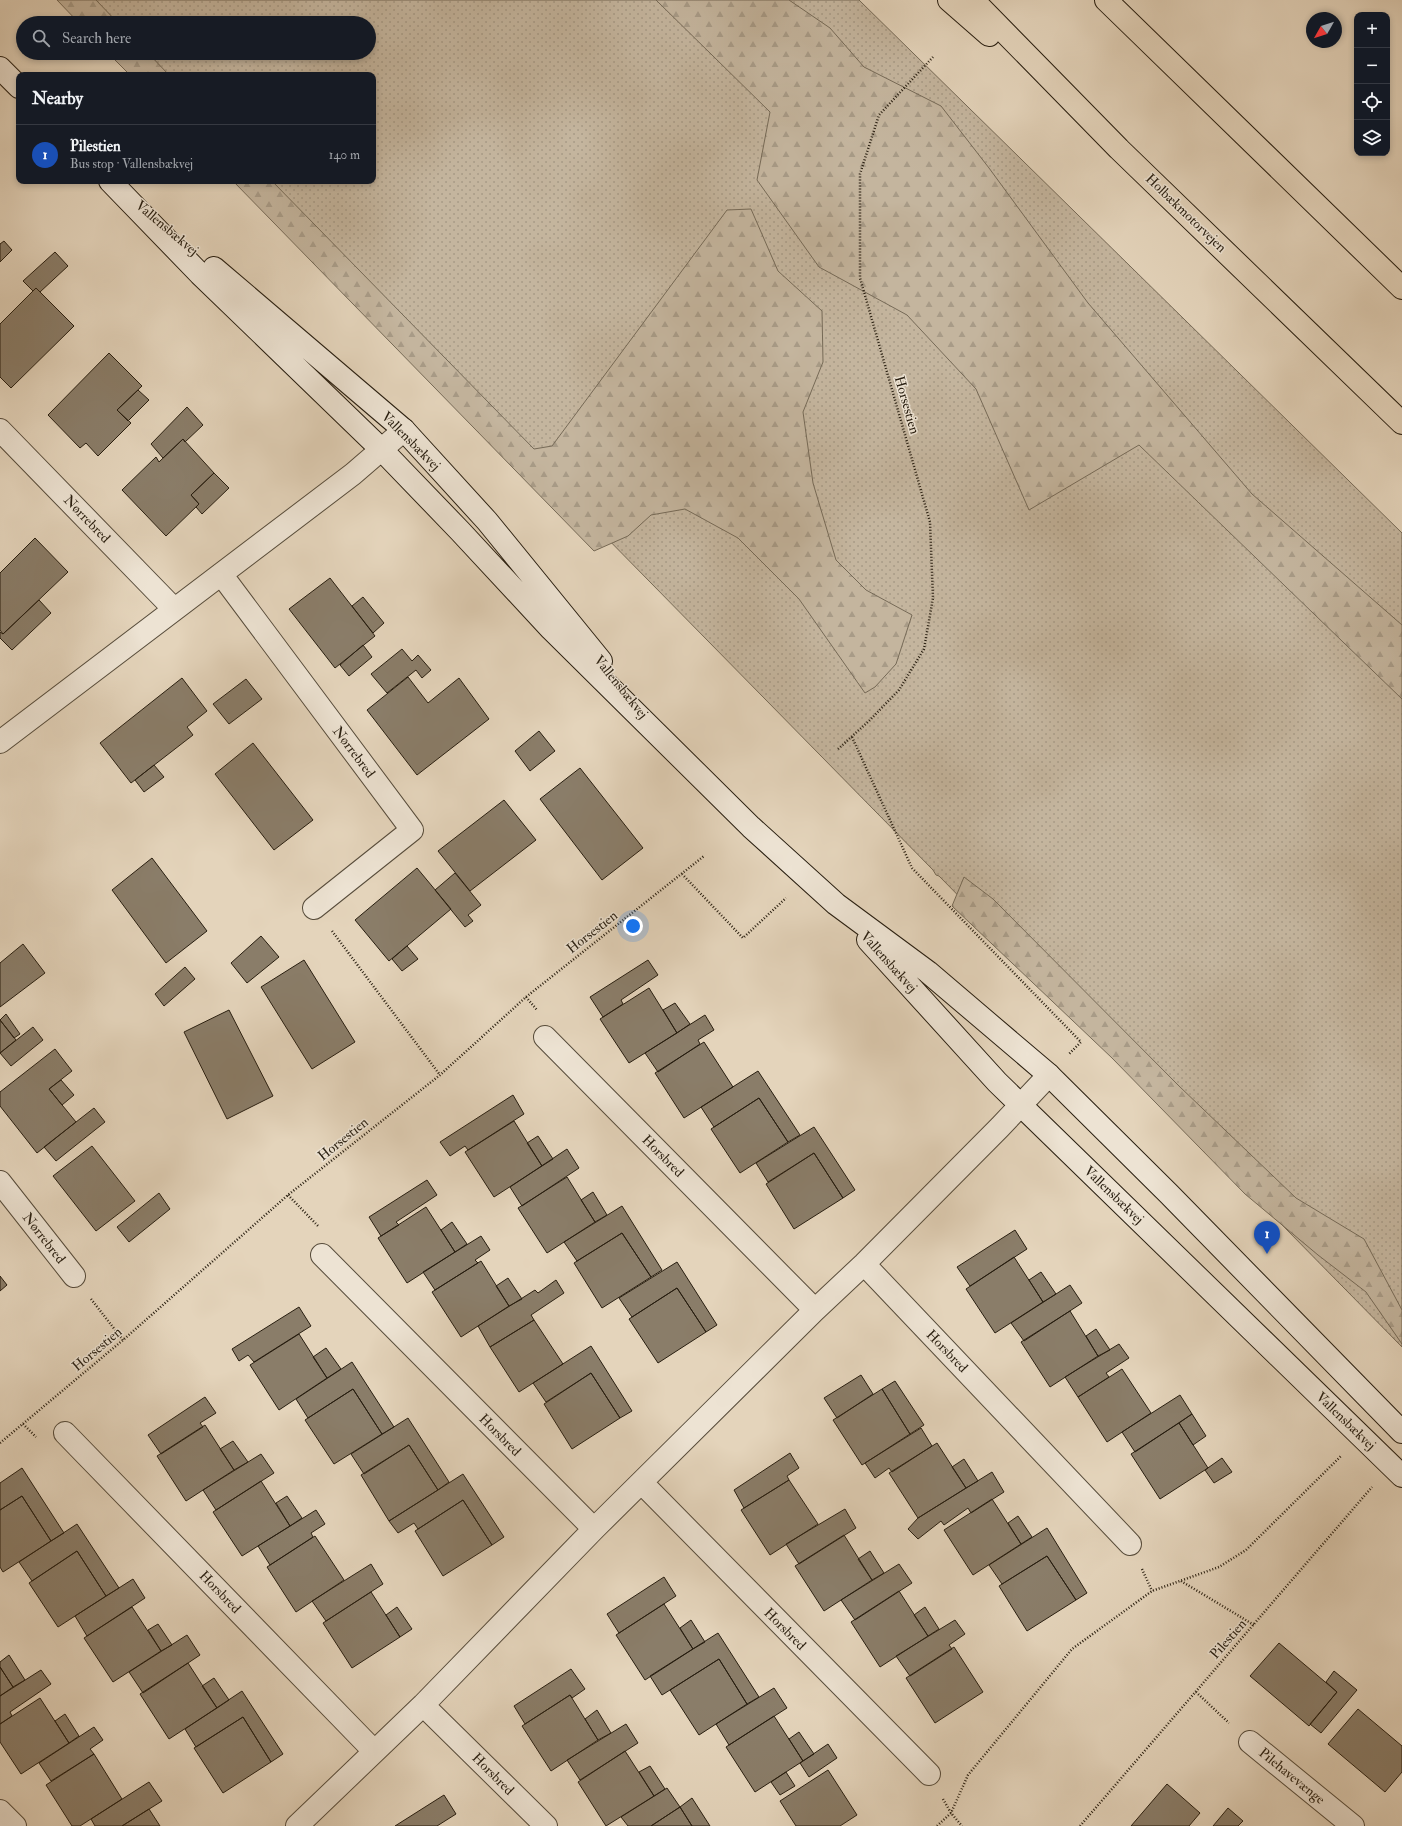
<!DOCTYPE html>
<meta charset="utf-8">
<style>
:root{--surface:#171b24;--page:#20242c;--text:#f1f3f6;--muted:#9ea1a6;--line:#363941;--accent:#c59692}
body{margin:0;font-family:"IM FELL Double Pica",serif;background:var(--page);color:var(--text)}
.controls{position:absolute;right:12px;top:12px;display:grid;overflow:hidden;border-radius:8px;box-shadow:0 2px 6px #0003}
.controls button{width:36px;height:36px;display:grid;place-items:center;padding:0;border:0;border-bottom:1px solid var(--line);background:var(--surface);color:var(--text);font:20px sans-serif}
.compass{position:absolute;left:1306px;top:12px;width:36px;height:36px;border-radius:50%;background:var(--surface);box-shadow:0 2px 6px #0003;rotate:231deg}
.you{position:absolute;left:633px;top:926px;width:14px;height:14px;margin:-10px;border:3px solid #fff;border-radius:50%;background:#1a73e8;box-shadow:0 0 0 6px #1a73e833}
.badge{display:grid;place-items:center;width:26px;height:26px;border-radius:50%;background:var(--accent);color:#fff;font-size:13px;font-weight:700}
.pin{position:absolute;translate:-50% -33px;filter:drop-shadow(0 1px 2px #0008)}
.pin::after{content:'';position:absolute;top:21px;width:14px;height:12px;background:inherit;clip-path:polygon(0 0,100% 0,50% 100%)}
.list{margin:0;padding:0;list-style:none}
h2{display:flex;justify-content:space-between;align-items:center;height:52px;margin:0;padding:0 16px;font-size:17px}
h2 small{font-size:13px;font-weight:400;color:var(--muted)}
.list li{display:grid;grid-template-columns:26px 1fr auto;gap:12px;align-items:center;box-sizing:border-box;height:60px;padding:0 16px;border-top:1px solid var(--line)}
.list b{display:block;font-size:15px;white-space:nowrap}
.list p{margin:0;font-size:13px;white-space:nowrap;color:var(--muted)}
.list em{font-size:13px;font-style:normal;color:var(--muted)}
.icon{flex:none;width:22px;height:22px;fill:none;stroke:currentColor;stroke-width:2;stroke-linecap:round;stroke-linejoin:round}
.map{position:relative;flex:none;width:1402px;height:1826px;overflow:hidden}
.search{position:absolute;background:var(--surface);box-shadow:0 2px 6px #0003;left:16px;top:16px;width:360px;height:44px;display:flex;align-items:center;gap:10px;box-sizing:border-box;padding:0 14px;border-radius:22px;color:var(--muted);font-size:15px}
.panel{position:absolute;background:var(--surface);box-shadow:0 2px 6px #0003;left:16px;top:72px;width:360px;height:112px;border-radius:8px}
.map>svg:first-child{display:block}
</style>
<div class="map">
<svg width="1402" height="1826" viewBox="0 0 1402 1826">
<defs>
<pattern id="grass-dots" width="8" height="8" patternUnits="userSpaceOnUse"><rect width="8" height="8" fill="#c4b59e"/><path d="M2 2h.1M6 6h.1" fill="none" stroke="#a89b87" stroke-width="1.8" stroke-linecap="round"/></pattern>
<pattern id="forest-firs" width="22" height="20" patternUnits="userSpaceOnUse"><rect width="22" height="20" fill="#c4b59e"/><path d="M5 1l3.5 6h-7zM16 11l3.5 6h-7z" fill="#a89b87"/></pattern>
</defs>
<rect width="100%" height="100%" fill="#e4d4bb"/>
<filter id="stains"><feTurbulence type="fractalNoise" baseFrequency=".005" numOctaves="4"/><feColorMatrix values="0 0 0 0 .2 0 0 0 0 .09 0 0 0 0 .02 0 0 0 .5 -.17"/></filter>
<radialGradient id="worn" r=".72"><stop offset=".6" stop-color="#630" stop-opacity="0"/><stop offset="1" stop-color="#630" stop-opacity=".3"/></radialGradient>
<path fill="url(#grass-dots)" stroke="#766a57" d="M78,0H859L1402,533V1347L939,876L936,875L933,870L256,181H373V75H152L130,53H369V23H101Z"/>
<path fill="url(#forest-firs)" stroke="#766a57" d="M57,0H96L118,23H79Z
M656,0H789L830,28L864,67L941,106L989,168L1088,303L1252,494L1402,625V699L1139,445L1029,510L976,389L907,315L819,267L757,180L770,112Z
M108,53H148L169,75H130Z
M233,181H272L534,449L552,446L727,210L751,209L778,271L822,311L823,362L803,412L813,483L836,560L866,590L912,615L896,664L875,687L865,693L799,599L738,538L685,509L651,515L628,536L594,551Z
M964,877L993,899L1179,1086L1296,1198L1364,1239L1402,1310V1344L1366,1292L1318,1255L1245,1194L1112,1058L952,906Z"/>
<path fill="#8a7d69" stroke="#281e10" d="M4,241L12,250L0,262V244Z
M55,252L68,266L40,292L36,288L33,291L23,281Z
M36,288L74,326L11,388L0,377V324Z
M109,353L142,386L117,410L131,423L98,456L86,443L80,448L48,415Z
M138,390L149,400L128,421L117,410Z
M187,407L203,425L185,442L183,439L163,458L151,444Z
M183,439L214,473L191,495L199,504L166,536L122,490L156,457L159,462Z
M214,473L229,488L202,514L196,507L199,504L191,495Z
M35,538L68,572L3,634L0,630V573Z
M330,578L375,636L335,668L289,609Z
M363,597L384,623L373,633L352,606Z
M39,600L51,613L12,650L0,638V632L3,634Z
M363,645L372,657L349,676L340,665Z
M402,649L412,661L418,655L431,670L422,678L416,670L387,693L371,674Z
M408,677L428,703L459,678L489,719L417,775L367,710Z
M182,678L207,711L187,727L193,735L131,783L100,743Z
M246,679L262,699L229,724L213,704Z
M539,731L555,751L530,771L515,751Z
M253,743L313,820L274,850L215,774Z
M154,765L164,777L144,792L135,780Z
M580,768L643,848L602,880L540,799Z
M504,800L536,840L470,891L438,851Z
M152,858L207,931L166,963L112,890Z
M417,868L451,909L389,961L355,920Z
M455,873L481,905L468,915L473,921L465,927L435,890Z
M261,936L279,957L247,983L231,963Z
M23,944L45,973L0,1007V963Z
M407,946L418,959L402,971L392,959Z
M304,960L355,1042L312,1069L261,987Z
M648,960L658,975L621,1000L623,1004L603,1017L590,997Z
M185,967L195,979L164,1006L155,994Z
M649,988L677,1033L629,1063L600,1019Z
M675,1003L690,1024L677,1033L663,1010Z
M229,1010L273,1096L227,1119L184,1032Z
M6,1014L20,1034L14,1038L0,1020Z
M705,1015L714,1030L698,1040L700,1044L658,1072L645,1053Z
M0,1020L16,1040L0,1053Z
M33,1027L43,1040L11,1066L0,1053Z
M704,1042L733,1087L684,1118L655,1073Z
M55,1049L72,1071L49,1089L76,1122L37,1153L0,1106V1092Z
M758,1071L800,1135L788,1142L759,1098L714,1127L701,1107Z
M61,1080L74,1095L62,1105L49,1089Z
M513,1095L524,1114L468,1150L465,1146L450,1156L440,1142Z
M759,1098L788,1142L740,1173L711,1129Z
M94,1108L105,1122L56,1161L44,1147Z
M514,1121L542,1166L494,1197L465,1152Z
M814,1127L855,1190L843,1198L814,1153L768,1182L756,1163Z
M538,1136L553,1159L542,1166L527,1143Z
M92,1146L135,1201L96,1231L53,1176Z
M567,1149L579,1168L522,1206L510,1187Z
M814,1153L843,1198L794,1229L766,1184Z
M567,1177L595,1222L547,1253L518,1208Z
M427,1180L437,1195L396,1222L399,1225L381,1236L369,1217Z
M593,1192L607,1215L595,1222L581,1200Z
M159,1193L170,1209L129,1242L117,1227Z
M622,1206L662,1270L651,1277L622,1233L577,1261L564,1242Z
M426,1207L455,1252L407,1283L378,1238Z
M452,1222L467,1244L455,1252L441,1230Z
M1015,1230L1027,1249L970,1286L957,1267Z
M622,1233L651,1277L602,1308L574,1263Z
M481,1236L490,1250L475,1260L478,1263L435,1290L423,1272Z
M1014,1257L1043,1302L995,1333L966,1289Z
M481,1261L509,1306L461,1337L432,1292Z
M677,1262L717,1325L706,1332L677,1288L632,1317L619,1298Z
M1041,1272L1056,1294L1043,1302L1029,1280Z
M0,1276L7,1285L0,1291Z
M508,1278L522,1299L509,1306L496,1286Z
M556,1280L564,1293L531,1315L534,1320L490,1347L478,1326L535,1290L538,1293Z
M1070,1285L1082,1303L1024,1341L1011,1323Z
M677,1288L706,1332L658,1363L629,1319Z
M299,1307L311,1326L254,1362L248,1355L239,1361L232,1349Z
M1070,1311L1098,1356L1050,1387L1021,1342Z
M534,1320L563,1364L519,1392L490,1347Z
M1096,1329L1110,1350L1098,1356L1086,1336Z
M299,1334L327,1378L279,1410L250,1365Z
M1119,1344L1129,1358L1106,1373L1109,1377L1078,1397L1065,1377Z
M591,1346L632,1411L620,1418L591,1373L546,1402L533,1383Z
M326,1348L341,1369L327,1378L313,1357Z
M352,1362L394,1427L382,1434L353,1389L308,1418L296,1399Z
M1122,1369L1151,1413L1107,1442L1078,1397Z
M591,1373L620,1418L572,1449L544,1404Z
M861,1375L873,1394L837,1418L824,1398Z
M895,1381L924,1425L910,1434L882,1389Z
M353,1389L382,1434L334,1464L305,1420Z
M882,1389L910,1434L862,1465L833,1420Z
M1180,1395L1192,1414L1135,1452L1122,1432Z
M205,1397L216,1413L200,1423L203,1427L161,1454L148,1435Z
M1192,1414L1206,1436L1193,1445L1179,1423Z
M408,1418L449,1482L438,1490L409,1445L364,1474L351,1454Z
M1179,1423L1208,1468L1160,1499L1131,1454Z
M205,1425L234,1470L186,1501L157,1456Z
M921,1428L932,1446L892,1472L889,1468L875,1478L865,1463Z
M233,1441L248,1462L234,1470L220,1449Z
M937,1443L966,1488L918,1518L889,1473Z
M409,1445L438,1490L389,1521L361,1475Z
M790,1453L799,1468L787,1476L789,1480L744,1508L734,1490Z
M261,1454L274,1473L216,1510L203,1490Z
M1222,1458L1232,1472L1214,1483L1205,1470Z
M964,1459L978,1481L966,1488L952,1467Z
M22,1468L64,1533L51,1541L22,1496L0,1510V1483Z
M992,1472L1004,1492L971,1513L968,1508L944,1525L941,1521L918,1539L908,1529L918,1518Z
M463,1474L504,1537L492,1545L463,1500L418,1529L414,1523L398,1533L389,1521Z
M789,1480L818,1524L770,1555L741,1510Z
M261,1481L290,1526L242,1556L213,1512Z
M22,1496L51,1541L3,1572L0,1567V1510Z
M287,1496L302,1518L290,1526L276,1503Z
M992,1499L1021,1544L973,1575L944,1530Z
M463,1500L492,1545L443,1576L415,1531Z
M845,1509L856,1528L799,1564L786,1544Z
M316,1510L325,1524L311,1533L313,1537L270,1565L258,1546Z
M1018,1516L1032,1537L1021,1544L1008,1523Z
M77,1524L119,1588L106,1596L77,1551L32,1581L19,1562Z
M1047,1528L1087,1593L1076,1600L1047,1556L1002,1584L989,1565Z
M844,1535L872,1580L824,1611L795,1566Z
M315,1536L344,1580L296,1612L267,1567Z
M77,1551L106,1596L58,1627L29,1583Z
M870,1551L884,1573L872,1580L858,1559Z
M1047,1556L1076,1600L1027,1631L999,1586Z
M371,1564L383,1584L326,1621L312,1601Z
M899,1564L912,1583L855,1620L841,1600Z
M664,1577L676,1596L619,1633L607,1614Z
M133,1579L145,1598L87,1636L75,1616Z
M899,1591L928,1636L880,1667L851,1622Z
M371,1592L400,1637L352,1668L323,1623Z
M664,1604L693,1649L645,1680L616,1635Z
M132,1607L161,1651L113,1682L84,1638Z
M397,1607L412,1629L400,1637L386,1615Z
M925,1607L939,1629L928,1636L914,1615Z
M691,1620L705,1642L693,1649L680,1628Z
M955,1620L965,1634L949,1645L952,1649L910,1676L896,1656Z
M158,1624L172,1645L161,1651L148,1630Z
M718,1633L759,1697L747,1704L719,1659L662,1695L650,1676Z
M187,1635L200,1655L143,1693L129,1672Z
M1279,1643L1337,1692L1309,1726L1250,1676Z
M954,1647L983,1692L935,1723L906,1678Z
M9,1655L25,1680L13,1687L0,1667V1662Z
M719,1659L747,1704L699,1735L670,1690Z
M188,1663L217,1708L169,1739L140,1694Z
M0,1667L13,1687L0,1696Z
M571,1669L585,1689L572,1698L570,1695L525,1724L514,1706Z
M41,1670L51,1684L10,1712L12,1716L0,1724V1696Z
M1334,1671L1357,1690L1321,1733L1310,1724L1337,1692L1326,1682Z
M214,1678L229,1700L217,1708L202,1686Z
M774,1688L787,1708L729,1745L716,1724Z
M242,1691L283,1754L271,1762L243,1717L196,1747L185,1729Z
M570,1695L598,1740L551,1771L522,1726Z
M40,1698L69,1743L21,1774L0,1742V1724Z
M1358,1709L1402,1746V1772L1385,1792L1328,1744Z
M597,1710L611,1733L598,1740L585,1719Z
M65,1714L79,1736L69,1743L55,1721Z
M774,1716L803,1761L755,1792L726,1747Z
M243,1717L271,1762L223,1793L194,1748Z
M626,1724L638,1743L580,1780L567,1760Z
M94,1727L103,1740L90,1749L94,1754L51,1781L39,1763Z
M799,1732L814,1754L803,1761L789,1739Z
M828,1744L837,1758L809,1777L800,1763Z
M625,1751L654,1796L606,1826L578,1782Z
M94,1754L122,1799L80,1826H72L46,1785Z
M650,1766L665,1789L654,1796L639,1772Z
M828,1770L857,1815L840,1826H796L780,1801Z
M786,1772L795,1786L780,1795L771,1782Z
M149,1782L162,1801L122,1826H95L91,1819Z
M1167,1784L1200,1813L1189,1826H1131Z
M667,1788L680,1807L651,1826H628L621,1817Z
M444,1795L456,1814L437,1826H395Z
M692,1798L710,1826H692L680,1807Z
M680,1807L692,1826H651Z
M1228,1808L1243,1821L1238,1826H1213Z
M149,1809L160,1826H122Z"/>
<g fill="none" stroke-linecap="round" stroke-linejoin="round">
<defs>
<path id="street" d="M0,430L174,609
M221,574L412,830L314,908
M0,742L353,474L404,430
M545,1037L815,1310
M0,1182L74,1276
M322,1255L594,1529
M864,1264L1130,1544
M65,1433L374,1751
M642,1483L929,1774
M423,1705L546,1826
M1250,1742L1353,1826
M0,1811L15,1826
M297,1826L423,1705L594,1529L815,1310L864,1264L1000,1127L1049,1075"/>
<path id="secondary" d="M0,68L19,87
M110,181L200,274L381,449L460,531L551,629L751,827L836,904L928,972L1049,1075L1169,1194L1402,1432
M214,268L404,430L487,521L601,661
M868,940L997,1082L1402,1476"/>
<path id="highway" d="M949,0L989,35
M973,0L1119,149L1402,423
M1106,0L1402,288"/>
</defs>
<use href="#street" stroke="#574c3b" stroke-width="24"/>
<use href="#secondary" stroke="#281e10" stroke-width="24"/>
<use href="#highway" stroke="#281e10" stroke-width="24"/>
<path stroke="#281e10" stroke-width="2.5" stroke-dasharray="1 2" stroke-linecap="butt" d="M852,737L912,868L1081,1042L1069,1054
M838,749L869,721L899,690L924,649L933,598L930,522L860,278V174L879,115L933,57
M682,874L743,938L786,898
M332,931L440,1075
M526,997L537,1010
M288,1195L319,1227
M91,1299L123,1340
M23,1424L36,1437
M0,1443L123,1340L288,1195L440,1075L526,997L704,856
M1142,1569L1152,1591
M1181,1581L1254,1625
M1196,1692L1229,1723
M943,1799L951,1813L962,1826
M937,1826L951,1813L968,1775L1072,1649L1152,1591L1219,1567L1246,1550L1341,1456
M1080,1826L1372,1487"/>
<use href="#street" stroke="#ede3d3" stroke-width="22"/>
<use href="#secondary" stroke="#ede3d3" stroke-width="22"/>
<use href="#highway" stroke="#e4d4bb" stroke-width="22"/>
</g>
<g text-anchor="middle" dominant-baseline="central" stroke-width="3" stroke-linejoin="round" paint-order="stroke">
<g font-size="14" fill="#281e10" stroke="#ede3d3">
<text transform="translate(1186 213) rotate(44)">Holbækmotorvejen</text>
<text transform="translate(167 228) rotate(40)">Vallensbækvej</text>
<text transform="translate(907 405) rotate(74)">Horsestien</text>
<text transform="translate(411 441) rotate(45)">Vallensbækvej</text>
<text transform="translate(87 519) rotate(46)">Nørrebred</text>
<text transform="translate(621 687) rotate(51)">Vallensbækvej</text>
<text transform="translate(354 752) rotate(53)">Nørrebred</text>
<text transform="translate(592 932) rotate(-38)">Horsestien</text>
<text transform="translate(889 962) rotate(48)">Vallensbækvej</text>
<text transform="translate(343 1139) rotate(-39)">Horsestien</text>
<text transform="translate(663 1156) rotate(45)">Horsbred</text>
<text transform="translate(1114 1195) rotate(44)">Vallensbækvej</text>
<text transform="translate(44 1238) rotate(52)">Nørrebred</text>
<text transform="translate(97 1349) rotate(-40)">Horsestien</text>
<text transform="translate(947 1351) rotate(46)">Horsbred</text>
<text transform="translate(1346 1421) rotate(44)">Vallensbækvej</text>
<text transform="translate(500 1435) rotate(45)">Horsbred</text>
<text transform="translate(220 1592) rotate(46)">Horsbred</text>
<text transform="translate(785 1629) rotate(45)">Horsbred</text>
<text transform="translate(1228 1639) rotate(-49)">Pilestien</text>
<text transform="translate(493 1774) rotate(45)">Horsbred</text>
<text transform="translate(1292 1776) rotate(39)">Pilehavevænge</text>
</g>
</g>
<rect width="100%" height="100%" filter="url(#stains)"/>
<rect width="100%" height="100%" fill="url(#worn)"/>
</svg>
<div class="controls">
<button>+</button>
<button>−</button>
<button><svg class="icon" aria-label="locate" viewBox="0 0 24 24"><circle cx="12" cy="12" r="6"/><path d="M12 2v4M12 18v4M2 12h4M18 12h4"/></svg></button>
<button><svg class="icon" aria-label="layers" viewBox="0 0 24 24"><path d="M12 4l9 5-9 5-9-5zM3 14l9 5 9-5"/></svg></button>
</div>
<svg class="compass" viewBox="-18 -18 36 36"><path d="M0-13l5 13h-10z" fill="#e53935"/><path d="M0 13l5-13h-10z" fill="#9ea1a6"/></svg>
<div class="you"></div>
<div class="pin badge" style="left:1267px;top:1254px;background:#1a4fb4">1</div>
<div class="search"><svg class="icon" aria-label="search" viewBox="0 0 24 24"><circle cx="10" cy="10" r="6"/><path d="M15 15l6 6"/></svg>Search here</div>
<section class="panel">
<h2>Nearby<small></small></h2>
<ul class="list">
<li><span class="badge" style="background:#1a4fb4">1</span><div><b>Pilestien</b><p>Bus stop · Vallensbækvej</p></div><em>140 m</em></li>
</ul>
</section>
</div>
